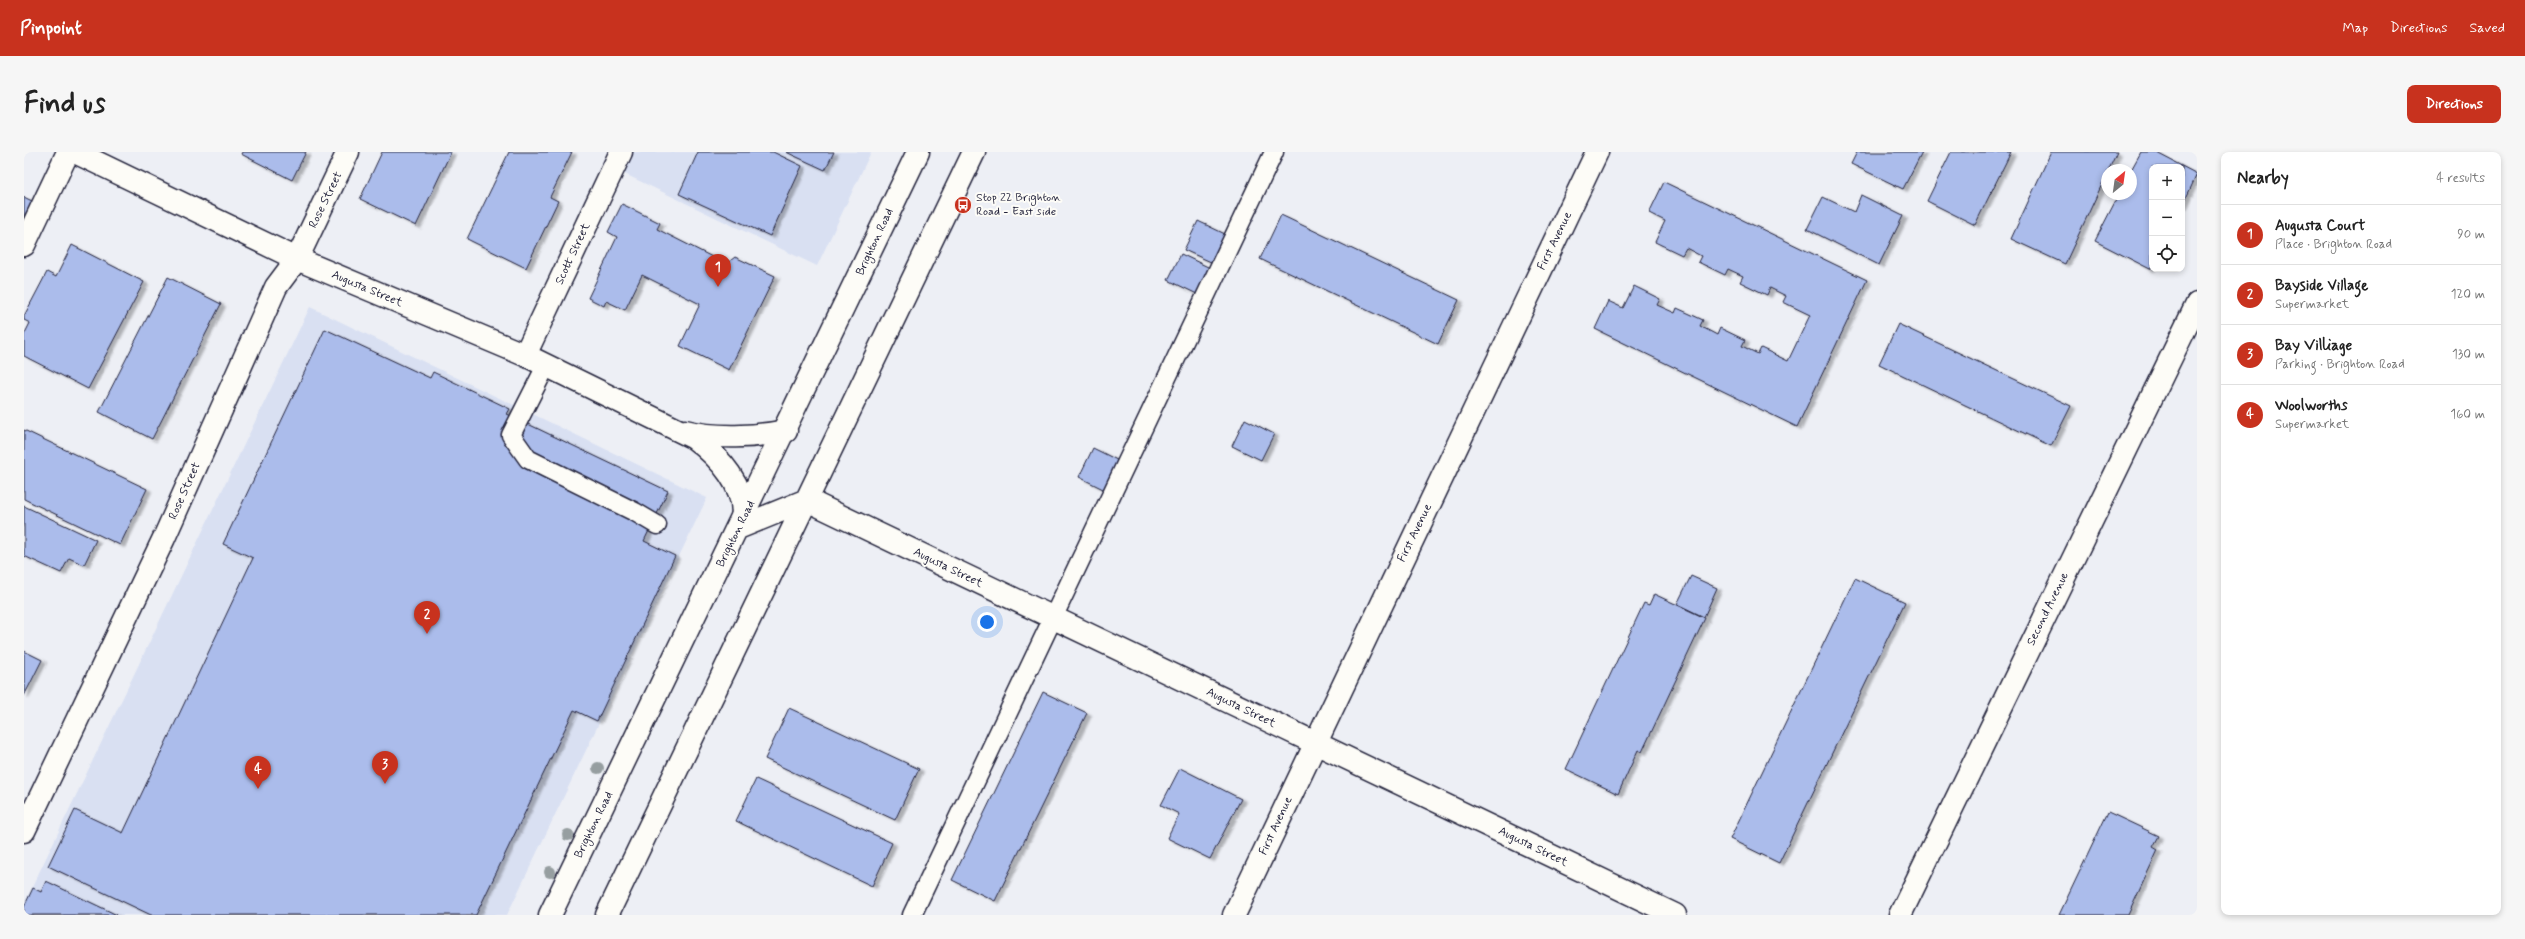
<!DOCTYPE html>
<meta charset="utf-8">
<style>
:root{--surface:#fff;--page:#f6f6f6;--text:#222;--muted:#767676;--line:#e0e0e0;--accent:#c8321e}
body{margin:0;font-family:Mynerve,sans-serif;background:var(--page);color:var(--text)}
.controls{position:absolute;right:12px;top:12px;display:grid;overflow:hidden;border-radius:8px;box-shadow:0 2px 6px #0003}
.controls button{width:36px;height:36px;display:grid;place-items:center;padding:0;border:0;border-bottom:1px solid var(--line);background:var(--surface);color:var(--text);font:20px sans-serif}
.compass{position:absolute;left:2077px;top:12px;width:36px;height:36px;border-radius:50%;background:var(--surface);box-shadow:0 2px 6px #0003;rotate:29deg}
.you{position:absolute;left:963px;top:470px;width:14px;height:14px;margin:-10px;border:3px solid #fff;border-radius:50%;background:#1a73e8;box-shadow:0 0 0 6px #1a73e833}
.badge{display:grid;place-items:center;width:26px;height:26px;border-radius:50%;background:var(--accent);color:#fff;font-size:13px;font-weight:700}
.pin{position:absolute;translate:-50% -33px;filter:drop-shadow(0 1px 2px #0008)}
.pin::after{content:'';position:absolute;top:21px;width:14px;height:12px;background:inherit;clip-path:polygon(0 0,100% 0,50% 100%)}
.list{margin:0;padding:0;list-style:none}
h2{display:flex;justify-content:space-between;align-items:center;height:52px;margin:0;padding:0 16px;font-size:17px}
h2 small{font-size:13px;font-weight:400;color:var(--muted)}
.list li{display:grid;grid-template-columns:26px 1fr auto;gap:12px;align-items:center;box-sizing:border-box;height:60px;padding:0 16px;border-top:1px solid var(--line)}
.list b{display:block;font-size:15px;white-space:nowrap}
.list p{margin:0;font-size:13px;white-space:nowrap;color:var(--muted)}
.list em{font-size:13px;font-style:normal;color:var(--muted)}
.icon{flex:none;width:22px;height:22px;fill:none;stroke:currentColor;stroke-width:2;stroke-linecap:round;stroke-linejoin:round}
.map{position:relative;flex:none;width:2173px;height:763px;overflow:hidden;border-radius:8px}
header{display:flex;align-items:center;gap:24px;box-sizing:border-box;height:56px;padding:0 20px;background:var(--accent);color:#fff}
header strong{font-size:19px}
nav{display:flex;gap:22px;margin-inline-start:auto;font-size:14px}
.intro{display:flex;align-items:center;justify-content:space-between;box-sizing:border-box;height:96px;padding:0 24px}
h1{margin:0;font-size:28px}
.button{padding:10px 18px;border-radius:8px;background:var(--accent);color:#fff;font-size:14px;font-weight:700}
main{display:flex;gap:24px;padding:0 24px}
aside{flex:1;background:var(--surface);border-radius:8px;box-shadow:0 2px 6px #0003}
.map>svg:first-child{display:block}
</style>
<header>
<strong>Pinpoint</strong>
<nav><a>Map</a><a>Directions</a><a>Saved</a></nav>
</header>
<div class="intro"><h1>Find us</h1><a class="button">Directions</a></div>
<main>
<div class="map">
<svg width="2173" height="763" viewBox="0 0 2173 763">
<defs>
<filter id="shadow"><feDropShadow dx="4.5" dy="2.5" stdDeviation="1" flood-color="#0004"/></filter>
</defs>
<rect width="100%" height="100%" fill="#edeff5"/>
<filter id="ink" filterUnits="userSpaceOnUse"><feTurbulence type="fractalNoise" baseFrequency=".025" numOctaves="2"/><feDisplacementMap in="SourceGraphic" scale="8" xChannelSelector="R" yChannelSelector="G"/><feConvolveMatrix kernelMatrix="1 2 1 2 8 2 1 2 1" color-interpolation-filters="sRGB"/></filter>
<g filter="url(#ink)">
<path fill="#d9e0f2" d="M585,0H847L793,114L580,12Z
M286,155L683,346L483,763H0V752Z"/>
<path fill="#abbceb" stroke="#22223b" filter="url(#shadow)" d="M218,0H282L268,28L217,2Z
M358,0H427L392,74L336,47Z
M485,0H548L526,45L534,49L502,116L443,87Z
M674,0H749L778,14L746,84L655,42Z
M762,0H810L801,18Z
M1833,0H1898L1879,37L1827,12Z
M1927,0H1987L1951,73L1903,49Z
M2027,0H2093L2041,112L1987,87Z
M2117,0H2131L2173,22L2158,55V15H2128V113L2126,117L2071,89L2095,42H2107V18Z
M1640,30L1843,128L1773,275L1571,177L1584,149L1599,156L1610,134L1636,147L1633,153L1651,161L1653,156L1679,168L1676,174L1693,183L1696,176L1721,188L1718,194L1734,202L1737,196L1764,209L1786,163L1759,150L1762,144L1746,136L1743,143L1716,130L1719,124L1704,117L1701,123L1674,110L1677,104L1662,96L1658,103L1631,90L1641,69L1625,61Z
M1837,43L1879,64L1855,113L1783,77L1799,45L1830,60Z
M0,45L8,49L0,67Z
M598,52L636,71L633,77L702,112L711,105L751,124L705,218L656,194L676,152L618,123L601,158L582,149L580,154L564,146L593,85L584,80Z
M1257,63L1435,148L1414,192L1236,107Z
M1174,69L1201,82L1187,110L1160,98Z
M48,93L120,130L64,237L0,204V183L6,171L0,168V164L23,120L32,125Z
M1157,102L1186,116L1173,142L1144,128Z
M144,125L197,152L128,287L75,260Z
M1874,172L2047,254L2027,294L1855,212Z
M301,177L406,226L409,220L486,257L483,262L644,339L620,389L651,404L573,569L550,558L452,763H127L24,714L51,658L99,681L229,406L199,392Z
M1221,267L1250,282L1237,308L1208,294Z
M0,278L123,337L96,393L0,347Z
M1069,296L1095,309L1081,338L1055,325Z
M0,354L72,388L60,413L45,406L37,421L0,404Z
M1667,424L1693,436L1680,465L1653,452Z
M1831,426L1881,450L1755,711L1706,687Z
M1630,442L1681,466L1618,600L1614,598L1594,642L1542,617L1620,451L1625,453Z
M0,499L18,508L0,544Z
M1019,540L1063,561L971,749L928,728Z
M765,556L895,617L871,668L741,607Z
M1156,616L1217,647L1186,707L1143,686L1155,662L1137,653Z
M732,627L868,691L848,734L712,669Z
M2084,660L2135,684L2129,695L2134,698L2104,763H2035Z
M22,729L93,763H0V755L9,736L17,740Z"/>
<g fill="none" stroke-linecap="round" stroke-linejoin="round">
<defs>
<path id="lane" d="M522,214L487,283L504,307L611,360L633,373
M888,763L1250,0"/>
<path id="street" d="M51,0L273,107L501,203L670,286C695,305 724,335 718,369
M0,93L44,0
M501,203L597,0
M661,279C692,287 731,285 762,279
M783,348L1651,763
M0,679L140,386L252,135L273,107L324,0
M1210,763L1573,0
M1876,763L2173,152"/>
<path id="primary" d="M714,376L783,348
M526,763L894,0
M583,763L950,0"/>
</defs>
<use href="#lane" stroke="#22223b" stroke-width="21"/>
<use href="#street" stroke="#22223b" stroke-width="25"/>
<use href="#primary" stroke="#22223b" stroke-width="25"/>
<use href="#lane" stroke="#fdfcf7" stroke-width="18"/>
<use href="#street" stroke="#fdfcf7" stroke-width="22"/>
<use href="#primary" stroke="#fdfcf7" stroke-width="22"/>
</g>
<g fill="#969ea0">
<circle cx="574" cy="616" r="6"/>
<circle cx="544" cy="683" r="6"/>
<circle cx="526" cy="720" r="6"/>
</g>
</g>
<defs>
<symbol id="bus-disc" viewBox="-11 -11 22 22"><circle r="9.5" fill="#c8321e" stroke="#fdfcf7"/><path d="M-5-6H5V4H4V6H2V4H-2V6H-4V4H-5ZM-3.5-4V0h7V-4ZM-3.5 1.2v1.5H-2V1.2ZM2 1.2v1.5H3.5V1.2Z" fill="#fff"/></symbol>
</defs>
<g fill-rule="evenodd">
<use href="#bus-disc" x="929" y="43" width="20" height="20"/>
</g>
<g text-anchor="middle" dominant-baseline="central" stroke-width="4" stroke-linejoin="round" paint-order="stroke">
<g font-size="12" fill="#22223b" stroke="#fdfcf7" text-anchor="start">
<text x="952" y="46">Stop 22 Brighton<tspan x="952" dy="14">Road - East side</tspan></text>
</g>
<g font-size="12" fill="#22223b" stroke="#fdfcf7">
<text transform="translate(302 48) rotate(-64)">Rose Street</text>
<text transform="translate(1531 89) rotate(-64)">First Avenue</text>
<text transform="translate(851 90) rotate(-65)">Brighton Road</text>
<text transform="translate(549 102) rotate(-65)">Scott Street</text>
<text transform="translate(343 137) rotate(23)">Augusta Street</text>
<text transform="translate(161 339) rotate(-66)">Rose Street</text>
<text transform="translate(1391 381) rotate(-64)">First Avenue</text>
<text transform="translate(712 382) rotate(-64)">Brighton Road</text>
<text transform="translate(924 416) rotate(26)">Augusta Street</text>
<text transform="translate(2024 457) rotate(-64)">Second Avenue</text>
<text transform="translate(1217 556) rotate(26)">Augusta Street</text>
<text transform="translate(570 673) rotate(-64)">Brighton Road</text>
<text transform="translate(1252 674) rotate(-65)">First Avenue</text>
<text transform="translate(1509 695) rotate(26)">Augusta Street</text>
</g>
</g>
</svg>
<div class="controls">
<button>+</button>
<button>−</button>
<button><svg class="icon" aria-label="locate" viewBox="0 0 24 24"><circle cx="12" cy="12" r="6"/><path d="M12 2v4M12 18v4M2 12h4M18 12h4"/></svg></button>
</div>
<svg class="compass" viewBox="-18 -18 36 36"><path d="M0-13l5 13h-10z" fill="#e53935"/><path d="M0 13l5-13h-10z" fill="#767676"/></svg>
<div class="you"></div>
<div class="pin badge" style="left:694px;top:135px">1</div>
<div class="pin badge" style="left:403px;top:482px">2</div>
<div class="pin badge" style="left:361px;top:632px">3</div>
<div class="pin badge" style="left:234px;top:637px">4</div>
</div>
<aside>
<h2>Nearby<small>4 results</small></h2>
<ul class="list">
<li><span class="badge">1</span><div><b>Augusta Court</b><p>Place · Brighton Road</p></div><em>90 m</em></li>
<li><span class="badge">2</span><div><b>Bayside Village</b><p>Supermarket</p></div><em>120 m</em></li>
<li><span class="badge">3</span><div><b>Bay Villiage</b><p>Parking · Brighton Road</p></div><em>130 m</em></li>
<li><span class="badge">4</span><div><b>Woolworths</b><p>Supermarket</p></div><em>160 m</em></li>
</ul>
</aside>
</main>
